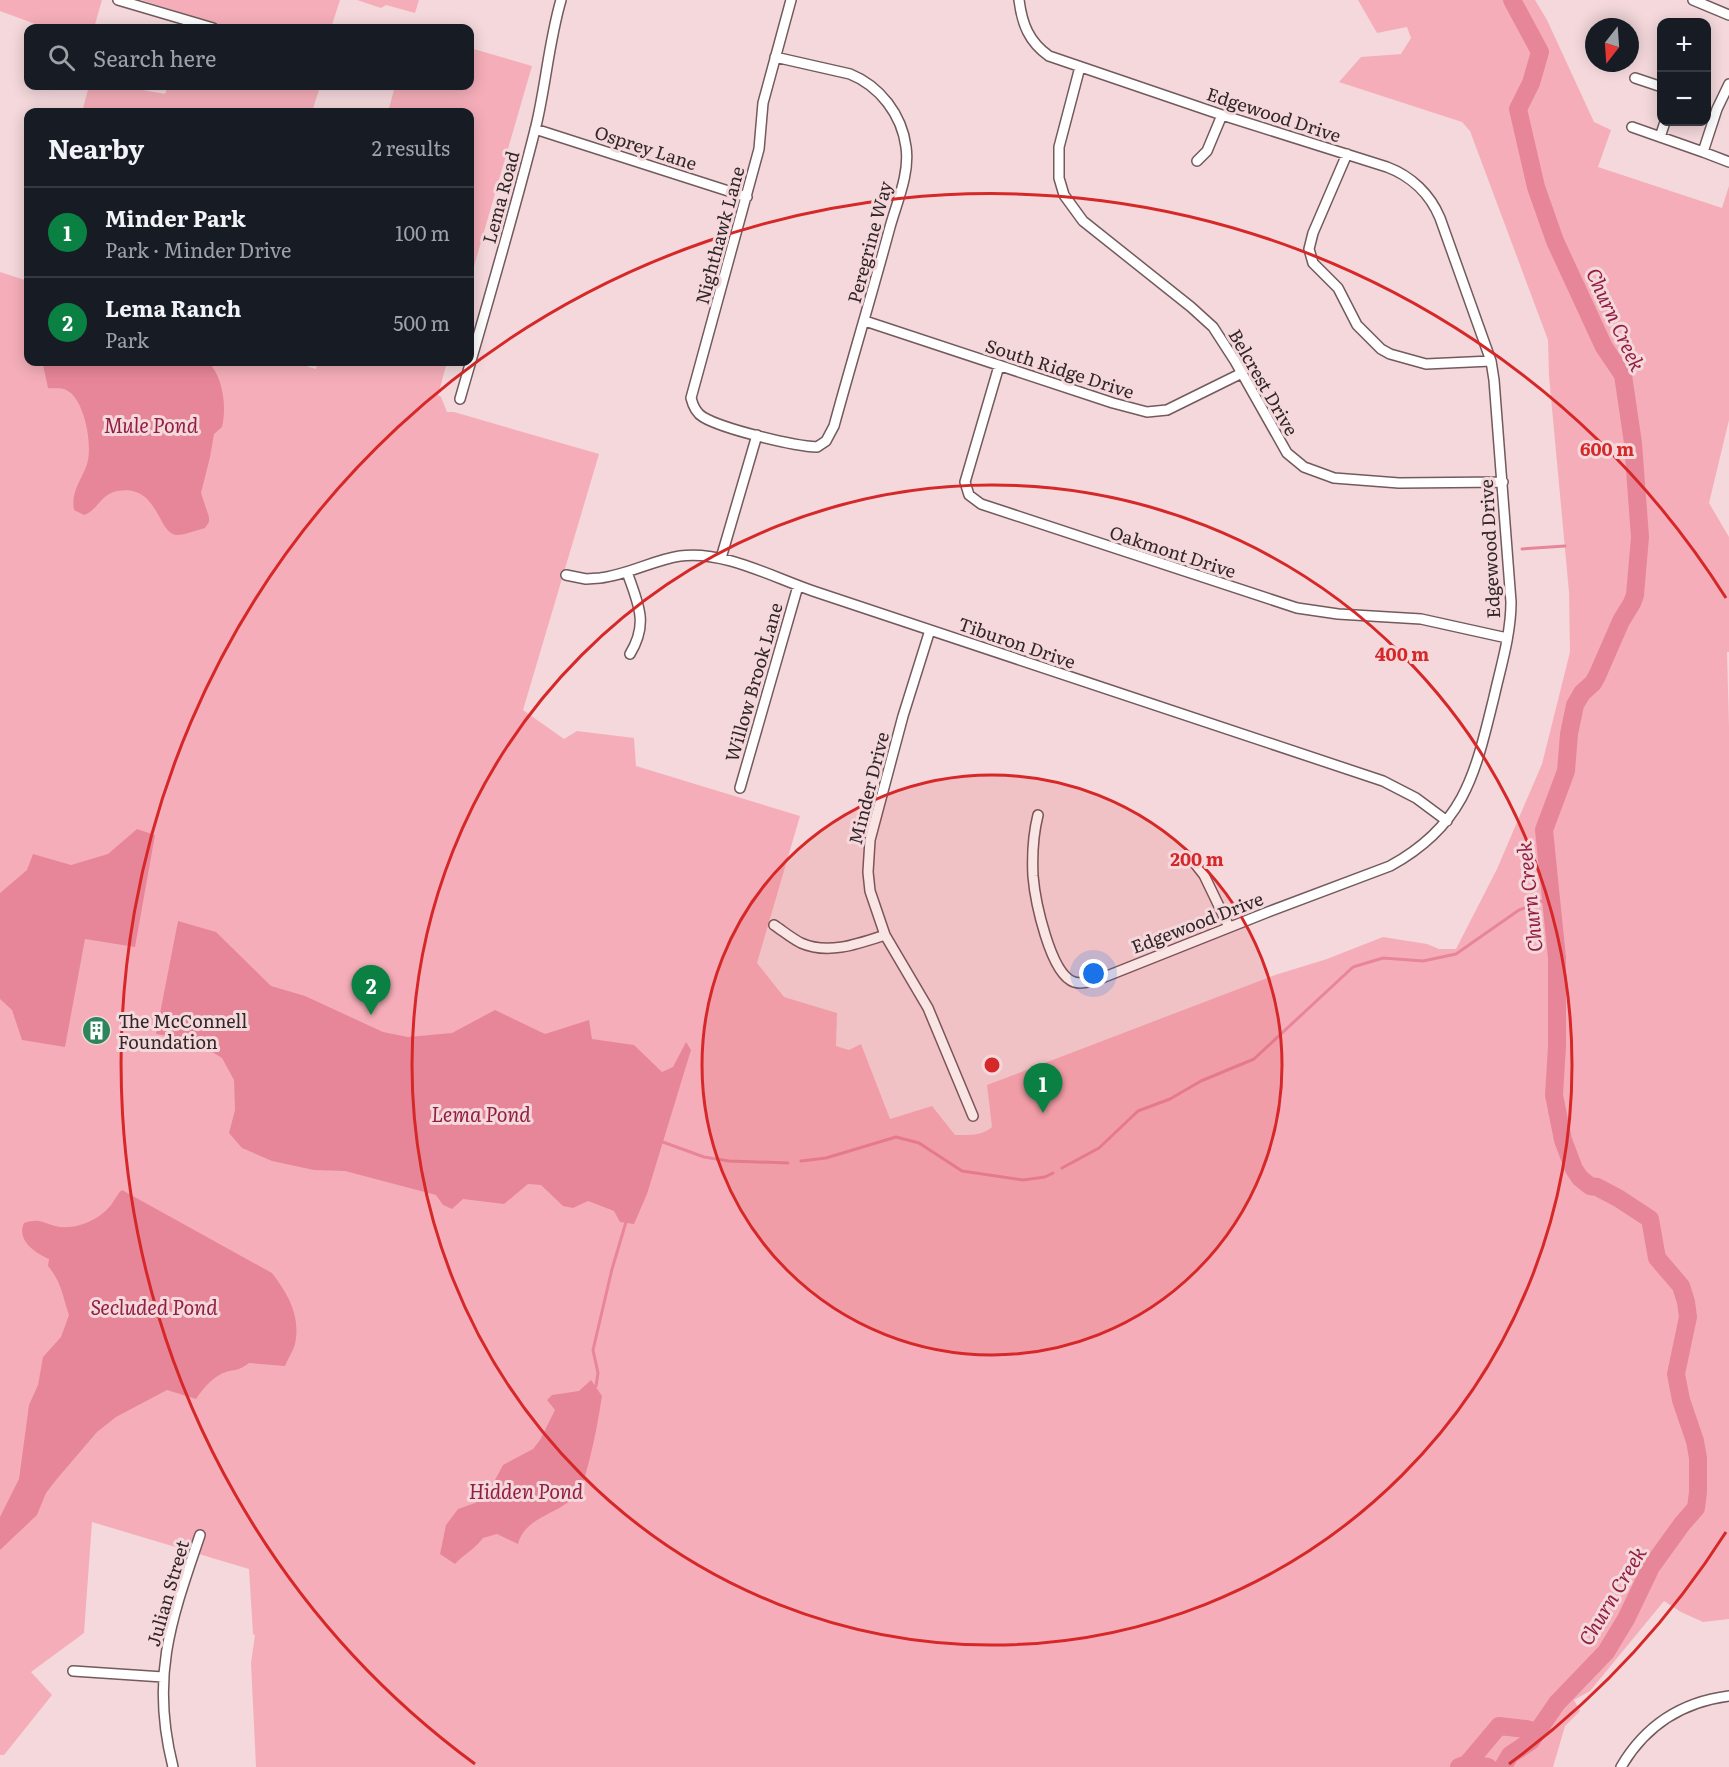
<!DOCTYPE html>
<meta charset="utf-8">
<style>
:root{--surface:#171b24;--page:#20242c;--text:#f1f3f6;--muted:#9ea1a6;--line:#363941;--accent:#0b8043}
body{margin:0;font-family:Literata,serif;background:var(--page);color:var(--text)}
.controls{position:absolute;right:18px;top:18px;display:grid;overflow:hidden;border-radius:12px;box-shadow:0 3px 15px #0003}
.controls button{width:54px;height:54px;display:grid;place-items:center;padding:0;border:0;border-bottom:2px solid var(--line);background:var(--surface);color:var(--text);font:30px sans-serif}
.compass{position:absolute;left:1585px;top:18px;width:54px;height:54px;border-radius:50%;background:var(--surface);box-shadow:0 3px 15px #0003;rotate:197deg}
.you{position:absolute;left:1094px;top:974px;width:21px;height:21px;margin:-15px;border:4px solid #fff;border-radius:50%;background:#1a73e8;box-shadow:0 0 0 9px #1a73e833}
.badge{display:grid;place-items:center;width:39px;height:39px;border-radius:50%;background:var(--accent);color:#fff;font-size:20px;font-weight:700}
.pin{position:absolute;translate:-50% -50px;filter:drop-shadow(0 2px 3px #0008)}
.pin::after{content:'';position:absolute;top:32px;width:21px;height:18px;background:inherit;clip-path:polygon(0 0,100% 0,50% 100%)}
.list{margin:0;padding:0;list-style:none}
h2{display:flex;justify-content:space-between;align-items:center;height:78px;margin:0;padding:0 24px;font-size:26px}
h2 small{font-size:20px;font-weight:400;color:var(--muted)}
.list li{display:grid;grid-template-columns:39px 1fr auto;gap:18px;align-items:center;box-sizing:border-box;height:90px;padding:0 24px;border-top:2px solid var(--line)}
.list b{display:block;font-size:22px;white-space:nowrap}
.list p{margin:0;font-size:20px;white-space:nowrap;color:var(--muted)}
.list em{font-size:20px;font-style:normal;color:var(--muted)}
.icon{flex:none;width:33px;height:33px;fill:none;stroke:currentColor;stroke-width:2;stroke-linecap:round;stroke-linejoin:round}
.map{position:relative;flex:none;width:1729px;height:1767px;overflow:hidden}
.search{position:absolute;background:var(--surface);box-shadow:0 3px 15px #0003;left:24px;top:24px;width:450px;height:66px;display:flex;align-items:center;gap:15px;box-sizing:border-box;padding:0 21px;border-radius:12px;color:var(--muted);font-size:22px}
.panel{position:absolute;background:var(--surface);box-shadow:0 3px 15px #0003;left:24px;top:108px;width:450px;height:258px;border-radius:12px}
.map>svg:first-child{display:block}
</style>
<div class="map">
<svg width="1729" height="1767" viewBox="0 0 1729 1767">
<rect width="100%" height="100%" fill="#f4d8db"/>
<path fill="#f5aeb9" d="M0,0H102L94,28H46L0,11Z
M141,0H340L331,28H230Z
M357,0H419L415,13L386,5L381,8Z
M1358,0H1535L1547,20L1594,122L1611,130L1598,167L1722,208L1729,186V420L1709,503L1729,537V652H1727L1729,727V1619L1703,1622L1681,1612L1664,1601L1590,1691L1574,1700L1580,1711L1565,1726L1553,1767H256L251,1663L255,1635L253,1634L249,1569L92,1522L84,1633L31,1672L52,1695L4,1755H0V272L28,281V362H292L316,369L318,362H447L438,395L441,397L447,412H454L599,454L523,710L564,739L577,731L634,738L636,766L800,816L757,963L784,997L837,1013L836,1046L849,1050L861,1044L890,1119L932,1106L955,1135C969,1135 982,1136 992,1127L987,1085L1275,975L1327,959L1383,937L1427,944L1439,949H1456L1497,869L1542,764L1570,652L1569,592L1549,376L1548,340L1470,131L1462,122L1339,82L1361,57L1401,54L1411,38L1407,27L1377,33Z
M470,48L532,66L470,280V112H388L395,86H470Z
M89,86H121L165,94L168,86H320L312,112H82Z"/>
<path fill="#e88699" d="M39,362H208C223,376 227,407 222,427L214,434L210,457L201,493L209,517V522L205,528C197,530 185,535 177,535C157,534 159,483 117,491C101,494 97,511 84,515L74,510C71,492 80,482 86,467C94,449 85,398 66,390C61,387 53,389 48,388L43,365Z
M137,829L155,835L135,947L85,939L65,1047L22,1040L12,1010L0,999V893L27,870L33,854L71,865L108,854Z
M178,921L216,932L271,986L305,996L383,1032L408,1037L452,1033L495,1010L545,1034L589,1020L592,1039L634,1045L662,1072L673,1067L686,1042L691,1050L647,1194L634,1224L620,1222L614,1211L588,1201L573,1208L563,1206L541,1185L528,1184L504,1204L463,1199L452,1209L443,1205L436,1195L345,1171L314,1170L272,1161L242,1148L229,1133L235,1110L234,1080L222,1058L193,1040L156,1034Z
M122,1190L272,1273C288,1294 301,1316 295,1344C293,1351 288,1359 285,1366L249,1363C236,1373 234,1368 221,1374C211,1379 202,1390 196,1399L167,1390L116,1417L97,1432L56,1480L46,1493L37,1515L0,1550V1517L19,1479L29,1405L38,1385L43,1357L61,1337L69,1315C62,1295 62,1283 48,1266L49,1259C35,1253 16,1240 24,1223C38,1218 42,1222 55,1226C75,1231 99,1220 111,1205C115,1200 117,1194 122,1190Z
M591,1380L602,1396C598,1421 594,1444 587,1469C585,1476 583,1485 579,1491C563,1515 526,1514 518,1544L497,1534L483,1538C475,1549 464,1554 455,1564L440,1554L446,1525L458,1509L475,1503L489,1491L503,1465L533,1449L540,1440L555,1410L547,1400L552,1395L579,1391Z"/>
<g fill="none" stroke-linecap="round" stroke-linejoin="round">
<path stroke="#e88699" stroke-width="3" d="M1522,549L1565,546
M660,1141L704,1157L729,1161L788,1163
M801,1161L826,1158L896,1137L919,1143L962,1171L1023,1180L1045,1177L1053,1173
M1062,1168L1099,1148L1138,1111L1170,1099L1201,1081L1254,1059L1353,967L1383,958L1423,961L1456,954L1519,910L1551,898
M596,1386L598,1373L593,1350L612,1269L626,1222"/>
<path stroke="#e88699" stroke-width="18" d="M1467,1764L1488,1767
M1459,1767L1467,1764L1499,1726L1526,1729L1537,1732
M1503,1767L1510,1755L1531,1741L1557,1703L1606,1652L1626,1619L1651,1567L1682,1524L1696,1508L1698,1492V1458L1695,1441L1681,1400L1676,1374L1688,1317L1686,1302L1681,1286L1657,1258L1650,1219L1618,1198L1597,1187L1590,1186L1580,1178L1574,1169L1563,1140L1554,1095L1557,1046V958L1544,830L1566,771L1569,734L1575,705L1582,693L1593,683L1597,676L1621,621L1632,603L1635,595L1640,537L1633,443L1623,375L1604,347L1555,241L1536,187L1518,109L1531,83L1540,52L1512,0"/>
<defs>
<path id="street" d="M118,0L213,28
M1019,0C1022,24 1029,42 1049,56L1222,115L1387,167C1411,176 1430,194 1440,218L1491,361L1494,380L1511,602C1511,634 1501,666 1494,697C1475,774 1465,825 1390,866L1268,912L1102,978C1093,980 1083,985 1074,982C1050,974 1035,900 1033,876C1032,856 1033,835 1038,815
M1693,0L1729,15
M775,57L850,74C880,86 902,115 906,147C910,173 897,202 890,227C872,294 852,360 834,426L826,441L817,447C793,446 723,429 703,417C696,413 693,406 691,398L759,149L763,103L791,0
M1080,67L1059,147V178L1064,195L1083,221L1191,307L1213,327L1235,361L1287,453L1304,467L1334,478L1399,483L1503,482
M1635,78L1662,87
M1729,84L1717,109L1703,152L1729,162
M1632,127L1703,152
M535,129L747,197
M1660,137L1665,122
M1347,154L1313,233L1309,249L1313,263L1338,288L1357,325L1381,349L1390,354L1426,364L1491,361
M1197,161L1207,151L1222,115
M865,321L1113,403L1147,412L1167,410L1242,373
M999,366L965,482L969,495L981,504L1297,608L1338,614L1421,619L1507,638
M460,399C486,308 513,218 536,126C546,84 549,41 561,0
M721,558L757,435
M627,572C638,604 649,623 630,654
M566,575L586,579L600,578C628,575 653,560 680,556C723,550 772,577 813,591L1383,781L1416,798L1447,821
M930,630L903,716L870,840L868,872L870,891L885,935L928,1008L973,1116
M740,788L798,586
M1193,861L1204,875L1229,927
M774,925C783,931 791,938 801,943C828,955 858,944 885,935
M73,1671L163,1677
M173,1767C150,1677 171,1620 200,1535
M1621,1767C1645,1726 1682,1702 1729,1696"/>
</defs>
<use href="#street" stroke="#725a5d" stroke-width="12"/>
<use href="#street" stroke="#fff" stroke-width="9"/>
</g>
<circle cx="992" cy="1065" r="290" fill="#d62828" fill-opacity=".12"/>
<g fill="none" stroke="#d62828" stroke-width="3">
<circle cx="992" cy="1065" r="290"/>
<circle cx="992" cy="1065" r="580"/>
<path d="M1726 1532A870 870 0 0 1 1509 1764M475 1764A870 870 0 1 1 1726 598"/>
</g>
<defs>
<symbol id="building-disc" viewBox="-11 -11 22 22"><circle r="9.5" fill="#2d865b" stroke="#f4d8db"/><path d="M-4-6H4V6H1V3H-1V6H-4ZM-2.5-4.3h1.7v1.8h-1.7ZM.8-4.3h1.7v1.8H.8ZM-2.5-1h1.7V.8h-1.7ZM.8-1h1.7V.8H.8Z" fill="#fff"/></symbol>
</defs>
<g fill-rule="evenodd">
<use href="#building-disc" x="80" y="1014" width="33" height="33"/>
</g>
<g text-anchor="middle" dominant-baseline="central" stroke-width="6" stroke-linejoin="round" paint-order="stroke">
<g font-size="18" fill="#312628" stroke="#f4d8db">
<text transform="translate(1274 114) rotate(18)">Edgewood Drive</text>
<text transform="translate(646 147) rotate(18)">Osprey Lane</text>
<text transform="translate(500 197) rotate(-75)">Lema Road</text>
<text transform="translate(719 235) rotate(-75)">Nighthawk Lane</text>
<text transform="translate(869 242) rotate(-75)">Peregrine Way</text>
<text transform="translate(1060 368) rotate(18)">South Ridge Drive</text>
<text transform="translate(1264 382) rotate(60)">Belcrest Drive</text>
<text transform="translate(1489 549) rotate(-93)">Edgewood Drive</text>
<text transform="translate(1173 551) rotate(18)">Oakmont Drive</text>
<text transform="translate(1017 642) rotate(19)">Tiburon Drive</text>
<text transform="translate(753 682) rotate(-74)">Willow Brook Lane</text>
<text transform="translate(868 788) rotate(-76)">Minder Drive</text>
<text transform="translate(1197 922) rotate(-21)">Edgewood Drive</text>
<text transform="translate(167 1593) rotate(-74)">Julian Street</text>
</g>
<g font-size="18" fill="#312628" stroke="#f4d8db" text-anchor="start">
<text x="118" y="1020">The McConnell<tspan x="118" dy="21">Foundation</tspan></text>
</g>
<g font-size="20" font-style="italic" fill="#921f42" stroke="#f4d8db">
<text transform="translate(1617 319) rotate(65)">Churn Creek</text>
<text x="151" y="424">Mule Pond</text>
<text transform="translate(1528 897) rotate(-96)">Churn Creek</text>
<text x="481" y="1113">Lema Pond</text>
<text x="154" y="1306">Secluded Pond</text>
<text x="526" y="1490">Hidden Pond</text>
<text transform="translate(1611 1595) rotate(-59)">Churn Creek</text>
</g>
</g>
<circle cx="992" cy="1065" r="9" fill="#d62828" stroke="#f4d8db" stroke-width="3"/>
<g font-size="18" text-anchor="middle" font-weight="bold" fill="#d62828" stroke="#f4d8db" stroke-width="6" stroke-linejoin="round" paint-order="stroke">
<text x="1607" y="456">600 m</text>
<text x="1402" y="661">400 m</text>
<text x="1197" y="866">200 m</text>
</g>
</svg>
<div class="controls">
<button>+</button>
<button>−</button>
</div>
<svg class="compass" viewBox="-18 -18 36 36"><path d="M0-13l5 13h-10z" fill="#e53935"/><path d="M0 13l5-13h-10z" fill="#9ea1a6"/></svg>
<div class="you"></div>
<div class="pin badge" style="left:1043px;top:1113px">1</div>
<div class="pin badge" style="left:371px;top:1015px">2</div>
<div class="search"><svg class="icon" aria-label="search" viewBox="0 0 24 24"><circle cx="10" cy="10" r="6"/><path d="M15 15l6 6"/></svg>Search here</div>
<section class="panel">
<h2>Nearby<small>2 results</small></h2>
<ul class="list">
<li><span class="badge">1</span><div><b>Minder Park</b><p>Park · Minder Drive</p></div><em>100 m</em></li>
<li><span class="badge">2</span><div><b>Lema Ranch</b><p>Park</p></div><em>500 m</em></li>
</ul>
</section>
</div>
